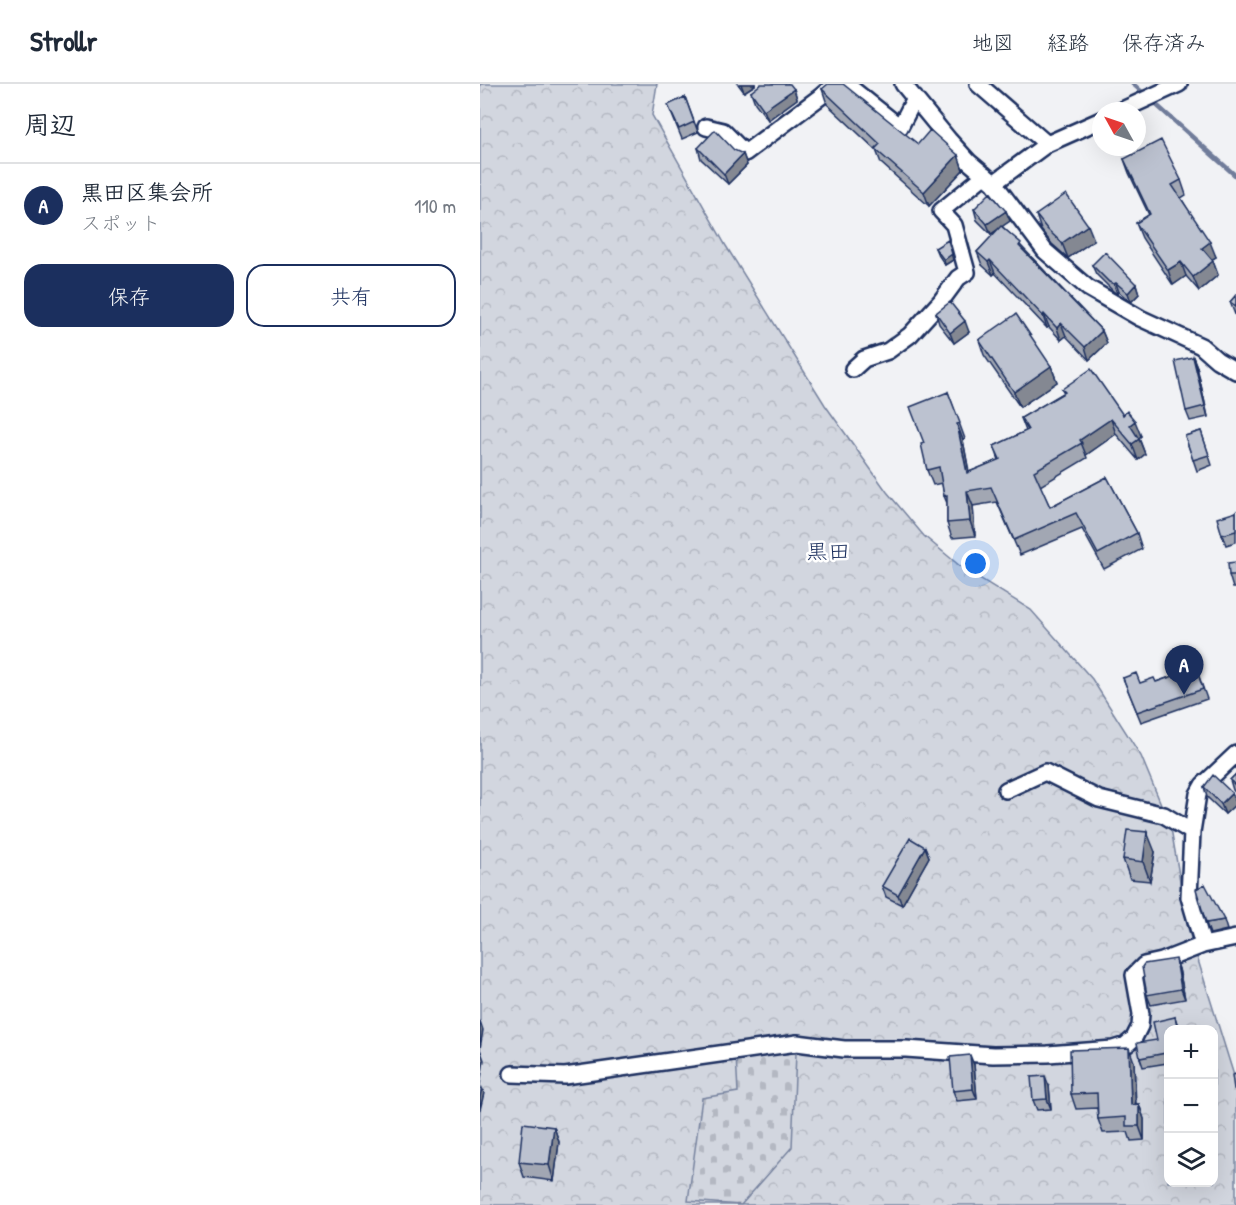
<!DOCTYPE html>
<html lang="ja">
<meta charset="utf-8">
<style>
:root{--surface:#fff;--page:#f6f6f7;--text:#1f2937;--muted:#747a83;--line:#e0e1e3;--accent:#1b2f5e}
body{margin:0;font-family:"Patrick Hand","Klee One",sans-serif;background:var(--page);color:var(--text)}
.controls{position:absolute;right:18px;bottom:18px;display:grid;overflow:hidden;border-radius:12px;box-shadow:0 6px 24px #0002}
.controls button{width:54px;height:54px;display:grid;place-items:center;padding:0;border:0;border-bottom:2px solid var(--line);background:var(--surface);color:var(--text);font:30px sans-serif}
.compass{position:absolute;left:612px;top:18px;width:54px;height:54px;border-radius:50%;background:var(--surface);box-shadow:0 6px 24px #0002;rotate:310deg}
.you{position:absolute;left:496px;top:480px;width:21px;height:21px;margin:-15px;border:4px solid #fff;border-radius:50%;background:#1a73e8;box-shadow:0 0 0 9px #1a73e833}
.badge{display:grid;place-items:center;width:39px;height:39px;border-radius:50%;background:var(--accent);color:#fff;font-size:20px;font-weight:700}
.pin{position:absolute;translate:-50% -50px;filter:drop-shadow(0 2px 3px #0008)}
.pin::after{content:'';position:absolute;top:32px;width:21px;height:18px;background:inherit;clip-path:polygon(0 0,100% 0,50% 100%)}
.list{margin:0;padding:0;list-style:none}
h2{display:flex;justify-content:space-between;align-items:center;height:78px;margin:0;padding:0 24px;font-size:26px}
h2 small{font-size:20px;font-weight:400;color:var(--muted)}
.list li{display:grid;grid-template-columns:39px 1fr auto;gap:18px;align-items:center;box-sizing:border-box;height:84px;padding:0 24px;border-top:2px solid var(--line)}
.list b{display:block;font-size:22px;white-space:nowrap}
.list p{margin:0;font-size:20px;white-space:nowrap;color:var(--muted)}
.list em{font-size:20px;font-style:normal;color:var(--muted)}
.actions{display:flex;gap:12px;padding:18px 24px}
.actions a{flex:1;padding:14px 0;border:2px solid var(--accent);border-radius:18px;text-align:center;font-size:21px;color:var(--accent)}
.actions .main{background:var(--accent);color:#fff}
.icon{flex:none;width:33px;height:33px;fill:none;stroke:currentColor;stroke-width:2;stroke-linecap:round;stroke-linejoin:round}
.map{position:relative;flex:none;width:756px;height:1121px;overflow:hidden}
header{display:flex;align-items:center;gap:36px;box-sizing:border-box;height:84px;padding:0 30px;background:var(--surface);border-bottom:2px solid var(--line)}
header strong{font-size:28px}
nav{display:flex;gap:33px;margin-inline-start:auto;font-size:21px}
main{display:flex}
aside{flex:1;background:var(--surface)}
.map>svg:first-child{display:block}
</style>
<header>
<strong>Strollr</strong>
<nav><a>地図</a><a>経路</a><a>保存済み</a></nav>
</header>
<main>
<aside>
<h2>周辺<small></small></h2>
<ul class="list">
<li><span class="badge">A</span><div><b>黒田区集会所</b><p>スポット</p></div><em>110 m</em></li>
</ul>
<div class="actions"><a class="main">保存</a><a>共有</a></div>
</aside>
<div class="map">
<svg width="756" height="1121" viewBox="0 0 756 1121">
<defs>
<pattern id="forest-crowns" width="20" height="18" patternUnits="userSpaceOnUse" patternTransform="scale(1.5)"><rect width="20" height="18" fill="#d2d6df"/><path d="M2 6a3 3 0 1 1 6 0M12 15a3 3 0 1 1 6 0" fill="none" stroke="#b4b8c2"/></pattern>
<pattern id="cemetery-stones" width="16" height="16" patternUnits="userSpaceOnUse" patternTransform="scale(1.5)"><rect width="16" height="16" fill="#d2d6df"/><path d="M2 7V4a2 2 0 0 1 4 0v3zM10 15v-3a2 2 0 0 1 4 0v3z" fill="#b4b8c2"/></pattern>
</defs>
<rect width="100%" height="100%" fill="#f1f2f5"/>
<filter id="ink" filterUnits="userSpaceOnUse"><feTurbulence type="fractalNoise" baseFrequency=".0167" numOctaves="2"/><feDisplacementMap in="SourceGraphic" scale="12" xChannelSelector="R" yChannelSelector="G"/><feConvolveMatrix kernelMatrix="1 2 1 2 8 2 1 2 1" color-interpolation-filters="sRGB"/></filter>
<g filter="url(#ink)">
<path fill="url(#forest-crowns)" stroke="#76829e" stroke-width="1.5" fill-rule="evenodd" d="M0,0H177L172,31L246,162L345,321L407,408L444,452L480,482L551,526L612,595L661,672L691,744L708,844L756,998V1121H0ZM688,946H734V1098H688Z"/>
<path fill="url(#cemetery-stones)" stroke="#76829e" stroke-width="1.5" d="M316,969L312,1063L261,1121L208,1117L222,1014L258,1008L256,972Z"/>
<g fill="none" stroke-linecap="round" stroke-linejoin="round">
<path stroke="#707c9a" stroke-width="4.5" d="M653,0L756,92"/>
<defs>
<path id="minor" d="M366,0L420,43L435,14
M423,0L469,56L489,78L514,99L565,167L608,204L660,234L721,262L737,276L756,287
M498,0L567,60
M640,27L699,0
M226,43L243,47L265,69L340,13L355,0
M514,99L567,60L621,36
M373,285L384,275L408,267L430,251L461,217L478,194L487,188L474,141L461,127L505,91
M526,706L565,688L619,715L684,731L712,748
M723,861L709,813L712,748L718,710L723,701L756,670
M32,990L85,992L317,959L364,965H426L513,971L568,970L633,965L646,961L654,954L660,942L661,930L654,891L664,881L682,877L723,861L756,854"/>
</defs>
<use href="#minor" stroke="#1b2f5e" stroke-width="20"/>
<use href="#minor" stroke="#fff" stroke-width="15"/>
</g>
<path fill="#a2a7b3" stroke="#1b2f5e" stroke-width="1.5" d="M258,0H275V1L264,8Z
M314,5L317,15L288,36L275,19L271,8Z
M342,5L438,60L478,71L483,86L449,122L401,79L396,66L347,20Z
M205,13L218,48L202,55L188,21Z
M218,64L263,70L267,81L248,100L221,75Z
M644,75L701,96L706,111L701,114L736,173L732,175L738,191L719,207L706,192L693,201L662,154L656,139L669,131L649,89Z
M494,125L526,127L530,137L522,142L622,247L627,259L609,276L586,252L581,256L569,243L567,244L515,189L513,191L502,181L497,168L519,145L511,150L497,136Z
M556,131L614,156L588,174L572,160L561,146Z
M455,164L473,176L465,181L457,169Z
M612,181L656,200L659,210L651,218L639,208L637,210L633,207L616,190Z
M756,211V233L750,218Z
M456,229L489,248L474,259L459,240Z
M499,256L571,282L577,298L540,323L504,271Z
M713,273L717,283L728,333L710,337L706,327Z
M582,305L643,331L661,352L659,354L665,370L658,376L636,350L606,371L607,374L560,402L570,423L627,393L657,449L662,465L624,485L602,445L540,471L517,418L493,422L495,452L472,454L467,439V419L464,412L462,399L453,401L447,386L444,359L468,308L485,355L483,356L489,388L519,376L514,362L546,347L541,334L584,309Z
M721,347L732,381L717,387L705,352Z
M756,428V458L746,461L742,451Z
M756,478V504H753L749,491Z
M716,584L727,615L661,638L643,594L660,599L676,598Z
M756,690V709L753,706L750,696Z
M724,703L756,720L745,730L727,713Z
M445,763L449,773L422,821L406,813L402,802Z
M675,768L670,797L650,795L643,775Z
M744,836L747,846L730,850L726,839Z
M699,885L705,915L671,921L667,911Z
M695,933L699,945H688L687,979L663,983L660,974L677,956Z
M654,978L656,1020H659L664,1035V1056L651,1057L648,1048L623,1049L618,1035L617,1024L596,1025L591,1010Z
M494,981L497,1015L477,1017L473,1007Z
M569,1002L571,1025L557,1026L553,1016Z
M74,1043L79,1058L74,1097L44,1093L39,1078Z"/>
<path fill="#848892" stroke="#1b2f5e" stroke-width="1.5" d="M261,0H275V1L264,8Z
M314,5L317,15L288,36L284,26Z
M263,70L267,81L248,100L244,90Z
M478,71L483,86L449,122L444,108Z
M526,127L530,137L511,150L507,140Z
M608,141L614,156L588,174L582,159Z
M730,158L736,173L728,178L722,164Z
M469,161L473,176L465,181L464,176Z
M510,176L515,189L513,191L508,178Z
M733,177L738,191L719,207L713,193Z
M701,178L706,192L693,201L688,186Z
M636,199L639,208L637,210L634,200Z
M656,200L659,210L651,218L648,209Z
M564,230L569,243L567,244L563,232Z
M485,237L489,248L474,259L470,249Z
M581,239L586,252L581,256L577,244Z
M622,247L627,259L609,276L605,263Z
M713,273L717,283L728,333L725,322Z
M571,282L577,298L540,323L534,308Z
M631,335L636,350L606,371L600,356Z
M655,337L661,352L655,357L650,341Z
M477,340L483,356L492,405L487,389Z
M659,355L665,370L658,376L652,360Z
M487,407L493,422L495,452L490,437Z
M752,709L756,720L745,730L741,720Z
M667,748L675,768L670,797L663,778Z
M445,763L449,773L422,821L418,811Z
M696,875L699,885L705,915L701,905Z
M0,937L3,946L0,965L4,976L0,1001Z
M649,964L654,978L656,1035L651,1021Z
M490,971L494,981L497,1015L493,1005Z
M565,992L569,1002L571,1025L567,1015Z
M2,1004L4,1009L0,1026V1013Z
M659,1020L664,1035V1056L659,1042Z
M74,1043L79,1058L74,1097L69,1081Z"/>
<path fill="#bcc2d0" stroke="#1b2f5e" stroke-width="1.5" d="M281,0H310L314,5L284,26L271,8Z
M348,0H363L438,60L450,46L478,71L444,108L395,65L400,60L342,5Z
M205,13L214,38L199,45L188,21Z
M235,46L254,66L263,70L244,90L218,64Z
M681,56L701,96L692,101L730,158L722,164L733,177L713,193L701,178L688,186L656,139L670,130L644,75Z
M510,109L526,127L507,140L494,125Z
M586,110L608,141L582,159L567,145L556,131Z
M521,142L541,159L539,162L622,247L605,263L581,239L577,244L564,230L563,232L510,176L508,178L497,168Z
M468,156L472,170L464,176L455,164Z
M625,168L656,200L648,209L636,199L634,200L629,198L612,181Z
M756,211V222L750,218Z
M470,218L485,237L470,249L456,229Z
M536,230L571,282L534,308L499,256Z
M713,273L725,322L706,327L695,277Z
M611,285L643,331L647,327L655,337L650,341L659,355L652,360L631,335L600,356L602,359L554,387L570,423L627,393L657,449L618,470L596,429L534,456L511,403L487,407L490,437L467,439V411L464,412L459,383L447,386L441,360L444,359L430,323L468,308L480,339L477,340L487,389L520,375L514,362L548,346L541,334L585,308L582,305Z
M721,347L729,371L713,376L705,352Z
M756,428V447L742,451L737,434Z
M756,478V491H749L748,479Z
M716,584L723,605L657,628L643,594L656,589L660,599L674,594L676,598Z
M756,690V702L750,696Z
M733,691L752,709L741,720L724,703Z
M647,746L667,748L663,778L643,775Z
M430,754L445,763L418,811L402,802Z
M725,800L744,836L726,839L716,805Z
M696,875L701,905L667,911L662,883L664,880Z
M695,933L698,945H688V987L686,969L660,974L657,959L677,956L673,938Z
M649,964L651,1021L659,1020V1042H646V1033L618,1035L617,1009L591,1010L590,966Z
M490,971L493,1005L473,1007L470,973Z
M756,990V1005H754L752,991Z
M565,992L567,1015L553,1016L551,993Z
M43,1039L74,1043L69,1081L39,1078Z"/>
</g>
<g text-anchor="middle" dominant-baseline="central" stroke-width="5" stroke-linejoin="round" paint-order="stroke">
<g font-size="22" fill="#1b2f5e" stroke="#fff">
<text x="348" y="467">黒田</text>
</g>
</g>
</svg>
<div class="controls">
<button>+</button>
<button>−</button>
<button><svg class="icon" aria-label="layers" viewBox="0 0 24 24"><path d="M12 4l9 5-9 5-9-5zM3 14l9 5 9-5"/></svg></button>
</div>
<svg class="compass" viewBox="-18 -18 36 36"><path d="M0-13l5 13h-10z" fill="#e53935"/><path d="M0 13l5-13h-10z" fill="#747a83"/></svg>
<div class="you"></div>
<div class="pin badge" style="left:704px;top:611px">A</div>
</div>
</main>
